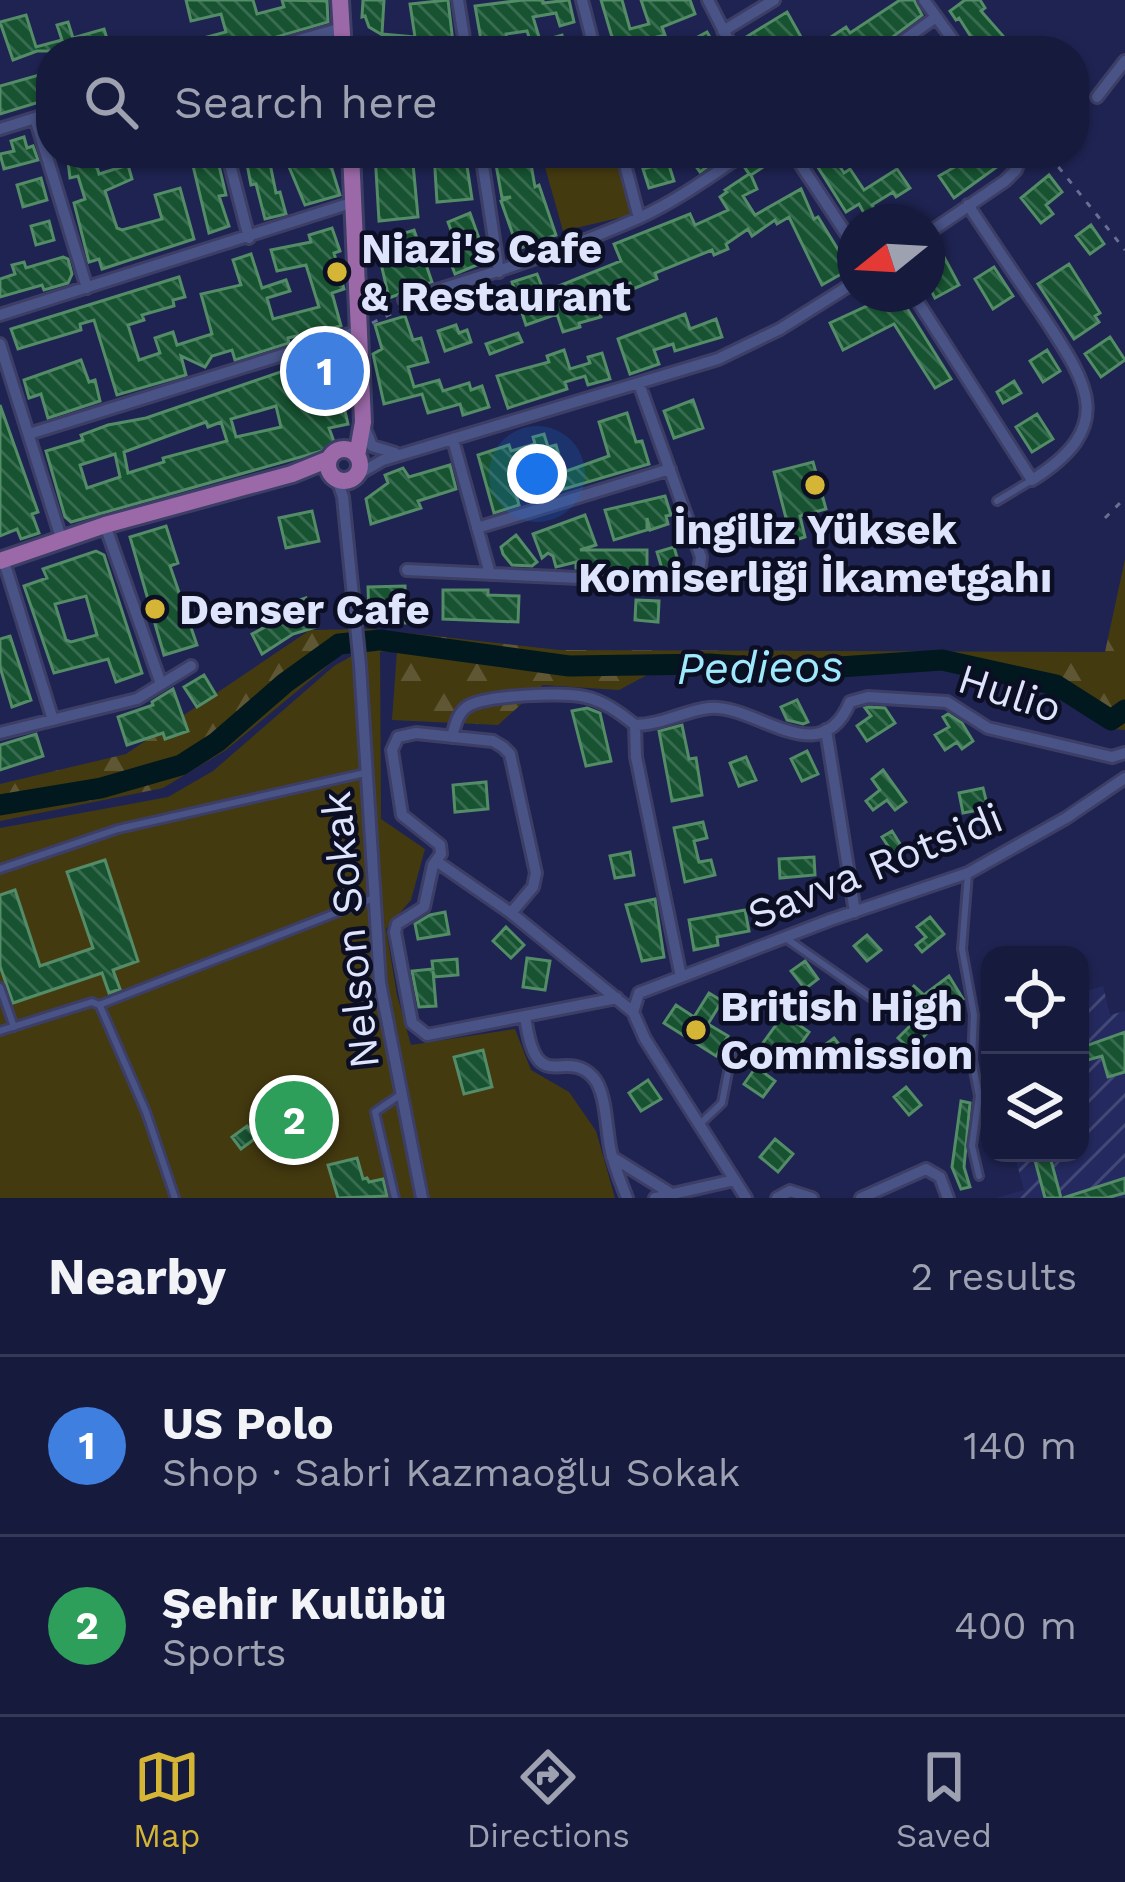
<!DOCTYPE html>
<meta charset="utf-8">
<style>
:root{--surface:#161a3d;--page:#232748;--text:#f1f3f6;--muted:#9ea1b0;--line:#353857;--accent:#d5b535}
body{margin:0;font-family:"Work Sans",sans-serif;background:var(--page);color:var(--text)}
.controls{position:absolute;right:36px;bottom:36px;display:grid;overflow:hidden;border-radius:24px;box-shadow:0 3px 9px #0004}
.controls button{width:108px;height:108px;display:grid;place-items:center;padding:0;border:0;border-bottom:3px solid var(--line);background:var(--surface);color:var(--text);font:60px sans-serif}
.compass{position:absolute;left:837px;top:204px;width:108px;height:108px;border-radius:50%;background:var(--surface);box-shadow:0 3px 9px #0004;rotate:252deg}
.you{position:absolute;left:537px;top:474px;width:42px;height:42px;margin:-30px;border:9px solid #fff;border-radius:50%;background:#1a73e8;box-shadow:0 0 0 18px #1a73e833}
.badge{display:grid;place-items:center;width:78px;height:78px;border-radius:50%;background:var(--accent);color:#fff;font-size:39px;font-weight:700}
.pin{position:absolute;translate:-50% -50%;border:6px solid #fff;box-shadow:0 3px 12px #0006}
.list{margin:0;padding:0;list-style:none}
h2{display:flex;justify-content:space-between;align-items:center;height:156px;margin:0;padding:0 48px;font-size:51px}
h2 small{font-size:39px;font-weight:400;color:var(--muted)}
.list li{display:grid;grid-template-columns:78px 1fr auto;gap:36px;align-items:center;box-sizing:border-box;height:180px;padding:0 48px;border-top:3px solid var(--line)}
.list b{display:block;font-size:45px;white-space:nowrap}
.list p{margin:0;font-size:39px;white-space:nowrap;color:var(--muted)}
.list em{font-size:39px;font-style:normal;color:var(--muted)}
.icon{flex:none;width:66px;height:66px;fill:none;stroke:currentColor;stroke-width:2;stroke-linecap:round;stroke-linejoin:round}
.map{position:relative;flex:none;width:1125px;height:1198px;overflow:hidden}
.search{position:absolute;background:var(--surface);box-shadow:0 3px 9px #0004;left:36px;right:36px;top:36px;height:132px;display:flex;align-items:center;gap:30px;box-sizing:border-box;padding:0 42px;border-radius:48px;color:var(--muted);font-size:45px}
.sheet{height:516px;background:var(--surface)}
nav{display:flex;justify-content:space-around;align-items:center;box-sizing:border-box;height:168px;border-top:3px solid var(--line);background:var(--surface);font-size:33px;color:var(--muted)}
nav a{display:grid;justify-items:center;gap:6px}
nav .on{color:var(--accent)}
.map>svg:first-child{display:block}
</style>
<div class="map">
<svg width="1125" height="1198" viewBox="0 0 1125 1198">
<defs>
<pattern id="industrial-furrows" width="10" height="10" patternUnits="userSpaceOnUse" patternTransform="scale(3)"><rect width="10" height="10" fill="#242a5f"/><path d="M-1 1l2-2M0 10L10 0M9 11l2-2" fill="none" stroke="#434977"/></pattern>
<pattern id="forest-firs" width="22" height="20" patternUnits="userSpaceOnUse" patternTransform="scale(3)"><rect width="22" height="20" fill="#443a10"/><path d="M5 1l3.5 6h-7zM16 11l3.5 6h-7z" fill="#5f5634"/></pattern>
<pattern id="building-back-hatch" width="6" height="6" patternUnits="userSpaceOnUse" patternTransform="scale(3)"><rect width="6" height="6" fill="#175331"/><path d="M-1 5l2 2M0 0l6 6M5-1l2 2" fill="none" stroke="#386c50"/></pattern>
</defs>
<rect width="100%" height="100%" fill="#1e2351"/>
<path fill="url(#industrial-furrows)" d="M1103,986L1110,1015L1125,1011V1198H996L1024,1190L1014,1153H1080V993Z"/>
<path fill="#443a10" d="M541,153H616L631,215L563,231Z
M380,640L381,819L425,849L411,900L386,929L397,995L411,1045L515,1029L531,1070L569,1092L596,1131L615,1198H0V828L168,797L213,771L334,666Z"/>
<path fill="url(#forest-firs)" d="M1125,559V730L1113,729L1062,695L941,668L772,675H647L619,690L543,685L498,725L392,720L397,651L343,653L226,750L163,788L0,821V784L126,754L310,630L372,629L559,650L1105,652Z"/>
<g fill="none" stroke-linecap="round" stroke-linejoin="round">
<path stroke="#01191e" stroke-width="21" d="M0,805L101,788L181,765L217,742L285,683L339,644L380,640L569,666L709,664L795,670L942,660L1056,685L1111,720L1125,710"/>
</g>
<path fill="url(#building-back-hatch)" stroke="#538c67" stroke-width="3" fill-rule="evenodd" d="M186,0H253L257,14L284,7L282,0L327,1L328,22L229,51H153L183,39L185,43L226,32L221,14L191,21Z
M363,0H384L382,34L415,37L410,4L448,0L454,51H430V45L404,48L369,27L365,16L362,17Z
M523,0H543V3L569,0L574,22L560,26L556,13L533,17L539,37L530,40L527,31L506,34L508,51H483L475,6Z
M601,0H622L630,29L649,24L641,0H690L695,14L662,27L665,35L636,42L638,51H611L608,38L612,37Z
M900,0H914L922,15L874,51H831L825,41L846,27L850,33Z
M965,0H980L985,8L981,11L1011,45L1004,51H991L987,46L980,51L959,18L956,20L950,11Z
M787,12L801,37L776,51H749L743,39Z
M26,15L36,47L62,40L57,25L68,22L73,38L104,29L109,45L88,51H37L13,60L0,22Z
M707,32L718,51H672Z
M562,35L566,51H536L534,43Z
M39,75L46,100L0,114V86Z
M24,137L27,148L33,146L38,160L4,169L0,154L14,151L11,141Z
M67,153H93L99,174L128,165L132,179L105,191L117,228L122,230L162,219L155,195L180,188L194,239L102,269L99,259L89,262L74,203L85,199L78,176L70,178Z
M190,153H216L226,195L219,196L229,226L209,233Z
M307,153H327L340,195L305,205L287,162L308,156Z
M375,153H412L418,217L379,221Z
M434,153H465L472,199L437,202Z
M529,153L535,187L539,185L556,235L518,249L501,201L511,197L502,198L495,159Z
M686,153H719L721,157L700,172Z
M768,153L783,154L751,175L757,189L743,196L755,215L801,189L814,219L818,217L850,269L822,285L789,217L777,224L775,220L752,236L748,229L726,244L728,249L714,255L712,250L655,273L657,279L633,289L630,283L596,297L601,317L579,323L580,327L563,332L557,314L526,325L512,282L537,274L544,292L621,261L614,244L690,214L695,225L728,210L720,197L727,192L725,190L749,174L745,168Z
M809,153H831L844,173L850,169L864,190L897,169L910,188L896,197L893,192L872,205L883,222H869L859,204L846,212Z
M979,153H1006L1009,158L954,198L939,176Z
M268,154L276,193L280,192L286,214L265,219L256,184L251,185L246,159Z
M668,162L674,181L649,188L643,169Z
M1049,175L1062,192L1046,205L1053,214L1041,223L1021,198Z
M41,178L47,200L23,207L17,185Z
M470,213L487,261L455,274L446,250L457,246L448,222Z
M49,221L54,240L36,245L31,226Z
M1091,225L1104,244L1090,254L1076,236Z
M332,228L340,251L334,253L344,289L332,293L341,326L288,338L289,343L235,360L232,350L212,356L205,367L181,356L186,375L117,395L94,320L80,324L81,330L18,349L11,329L179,277L185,297L173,300L174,306L142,315L144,320L128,325L139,360L160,353L155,338L173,332L177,345L212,334L201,294L241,285L233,260L251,254L262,288L286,280L290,291L267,298L273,319L319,307L306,265L277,271L271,250L311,242L309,235Z
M414,230L432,282L389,298L376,242Z
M63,257L68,259L72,274L68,283L44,290L42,285L0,297V279L15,274L12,265L24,262L26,268Z
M944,257L959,285L935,298L927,283V267Z
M1069,264L1100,313L1095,316L1099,322L1074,339L1038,284Z
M994,267L1013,296L993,309L975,279Z
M871,294H898L951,379L935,388L894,324L843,350L830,323L871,304Z
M685,314L690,329L716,319L722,337L675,351L673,344L654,350L659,364L630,374L618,339Z
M405,316L413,340L421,338L428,362L408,367L414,387L439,380L443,391L469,383L471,390L482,386L489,407L463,415L460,404L428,413L422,394L384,404L373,354L382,349L375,325Z
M456,325L459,333L467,330L471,342L445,351L438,331Z
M518,333L522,342L490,354L486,344Z
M1110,337L1125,360L1101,377L1085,354Z
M564,350L570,369L590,363L588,357L602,353L610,379L588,385L585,376L565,382L567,389L508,408L497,376L549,362L547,356Z
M1047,350L1060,371L1043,382L1030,361Z
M336,358L347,392L341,394L348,424L329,428L336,447L71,522L65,517L46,451L83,440L81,435L108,425L146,418L295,367L296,371ZM276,406L281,427L236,437L231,419ZM206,422L208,427L221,422L227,441L163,458L164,462L128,473L124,452ZM115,454L120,477L87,488L80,465Z
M81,360L89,382L95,380L100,401L48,418L41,394L29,398L24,380Z
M1014,381L1021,393L1003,403L997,392Z
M693,400L703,428L674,438L664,411Z
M0,405L38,512L32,514L39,533L21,539L17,529L0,536Z
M627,413L636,442L642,441L649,464L537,497L528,467L510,472L519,505L494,513L478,455L509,445L511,451L535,444L533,437L544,434L548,447L556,445L564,472L609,456L599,422Z
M1037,414L1053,439L1032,452L1016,427Z
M813,462L826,509L800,516L805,537L792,541L774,472Z
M450,465L456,489L418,501L421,508L371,524L366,499L388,483L385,475L403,468L409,477Z
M665,496L671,515L666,516L668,524L650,530L647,518V530L614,540L605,510Z
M312,511L319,541L286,548L279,518Z
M585,515L596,545L580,550H647V571L576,568V562L556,567L553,556L548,553L542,558L533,534Z
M166,526L178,563L170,566L197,645L164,655L130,537Z
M516,535L537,562L532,566L512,565L503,554L501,547Z
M674,547L681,571L663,572L657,552Z
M96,551L104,555L142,673L116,682L108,659L54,673L24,586L47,578L43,569ZM86,596L97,635L71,642L66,640L55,604Z
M405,586V604H417V617L405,616V623L382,622V613H369L368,587Z
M443,590H488V595L519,596L518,622L443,619Z
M306,598L316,627L293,634L262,654L252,634L291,613L288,604Z
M636,600L659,601L658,622L635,620Z
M10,636L31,700L12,707L0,667V639Z
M204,675L216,695L197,707L184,687Z
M173,689L188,731L165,739L163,733L127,745L118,717L153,705L152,702Z
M797,700L808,722L803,724L787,720L781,707Z
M869,707L885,708L895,723L867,741L857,726L871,716L865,708Z
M587,708L600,713L611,761L586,766L572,711Z
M948,714L962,723L973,741L962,749L957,742L945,750L935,735L949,727L943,717Z
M682,725L689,759L696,758L702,795L672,801L659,731Z
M36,734L43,756L0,770V745Z
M807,751L818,774L802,781L791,759Z
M746,757L756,780L739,786L730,763Z
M883,770L906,802L895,810L887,800L873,810L866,801L880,790L872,779Z
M486,782L488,809L455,812L453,785Z
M983,788L988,808L963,813L959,793Z
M703,822L707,838L694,841L699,862L711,860L715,875L685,882L674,828Z
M892,831L905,852L896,858L882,837Z
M630,852L634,875L615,878L610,856Z
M814,857L815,875L780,878L779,859Z
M105,860L138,961L113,970L120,989L109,993L102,973L13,1003L0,966V895L15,890L40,966L93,948L67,872Z
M655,899L664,957L642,961L626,905Z
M745,910L749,931L717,937L718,945L694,950L689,920Z
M445,912L449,934L418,939L415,924L430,915Z
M930,917L944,934L922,952L916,945L926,937L917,927Z
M506,927L524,945L511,958L493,941Z
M867,935L881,950L867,961L854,946Z
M527,958L550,961L545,990L523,987Z
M457,959L458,975L434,977L433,971L436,1006L419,1007L412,971L433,969L432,961Z
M805,961L818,979L805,989L791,971Z
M949,976L963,999L954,1006L942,990L918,1015L902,999L914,986L924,995Z
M709,993L722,1001L708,1024L728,1036L716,1056L664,1023L676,1005L694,1017Z
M784,1014L809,1032L786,1065L760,1047Z
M914,1022L927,1033L911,1050L898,1038Z
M1125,1032V1072L1108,1077L1102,1056L1080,1062V1048Z
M834,1038L848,1056L831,1069L817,1051Z
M483,1050L492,1087L464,1094L454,1057Z
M756,1067L775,1081L763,1097L744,1084Z
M648,1080L661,1099L641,1111L629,1093Z
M906,1087L921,1105L909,1115L894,1097Z
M961,1101L970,1103L964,1167L970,1187L961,1189L952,1167Z
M247,1126L256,1138L241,1149L232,1137Z
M775,1139L793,1154L778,1172L760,1157Z
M1033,1153H1049L1061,1198H1045Z
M357,1158L363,1179L367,1178L369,1182L383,1179L387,1196L338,1198L328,1165Z
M1125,1178V1193L1106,1198H1063Z"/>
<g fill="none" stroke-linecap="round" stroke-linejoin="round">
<defs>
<path id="lane" d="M997,501L1032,480
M0,869L118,829L365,773
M968,873L962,949L974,1015L972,1060L979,1096L972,1146L979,1176
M787,939L896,1015
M0,987L14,1027
M100,1006L146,1112L175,1198
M0,1031L92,1002L99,1005L374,898
M701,1123L722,1103L733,1046
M395,1198L375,1112L400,1095"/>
<path id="street" d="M458,0L466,51
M582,0L595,51
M708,0L734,51
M924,0L961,51
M723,31L774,0
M260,51L342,28
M889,51L936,17
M1097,97L1125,61
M35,118L87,288
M0,129L51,113
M227,153L249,238
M481,153L499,272
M622,153L639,218
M793,153L855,247
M927,234L1005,181L1016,170L1022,153
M913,294L1032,480C1119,425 1087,383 1041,313C1016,277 992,241 968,205
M404,300C484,276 565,251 641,217C678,200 711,176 745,153
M0,315L354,202
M0,344L62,541
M365,429L372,446L395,453
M29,434L359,331
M453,440L490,574
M355,476L383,460L718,359L780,329L855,282
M337,479L343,497L360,665L380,983L422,1198
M105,525L161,684
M477,528L670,469
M6,568L53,720
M407,570L687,583L698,580L701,557L639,384
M635,725L636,757L681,977
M826,730L855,912
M0,733L137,699L191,666
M452,737C455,725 458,711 470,705C490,695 564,692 585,697C604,701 620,713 635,725C661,725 684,711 709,708C755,703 820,774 850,702L868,697L947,702L988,728L1112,757L1125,753
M436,861L511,913L633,1012
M511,913L533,887L536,873L510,754L503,747L493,741L416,733L398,737L392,750L402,815L440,845L441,854L433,865L424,907L397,924L395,932L412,1023L427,1035L617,998
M525,1016C536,1100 564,1046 593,1077C607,1092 606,1132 611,1152C615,1168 621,1183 627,1198
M612,1157L670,1193
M655,1198L734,1180
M746,1198L645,1039L633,1012L639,993L830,920L968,873L1066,818L1125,778
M777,1198L790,1191L812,1198
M861,1198L926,1169L940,1177L948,1198"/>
<path id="primary" d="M340,0L343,51
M351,153L363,422L357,456
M328 465a16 16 0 1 1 32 0a16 16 0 1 1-32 0Z
M0,561L105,525L292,474L329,459"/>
</defs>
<use href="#lane" stroke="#3c3e65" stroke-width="12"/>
<use href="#street" stroke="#3c3e65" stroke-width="16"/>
<use href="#primary" stroke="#3c3e65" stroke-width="22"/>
<path stroke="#696e93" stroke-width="3" stroke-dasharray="6 9" stroke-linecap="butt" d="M1030,161L1056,164L1125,250
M372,323L401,309
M1105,518L1125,498"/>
<use href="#lane" stroke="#495385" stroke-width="6"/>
<use href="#street" stroke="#495385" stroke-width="10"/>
<use href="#primary" stroke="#9b69a8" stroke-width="16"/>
</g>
<g fill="#d5b535" stroke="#0c0f23" stroke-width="4.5">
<circle cx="337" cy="272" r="12"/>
<circle cx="815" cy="485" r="12"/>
<circle cx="155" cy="609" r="12"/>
<circle cx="696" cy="1030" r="12"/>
</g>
<g text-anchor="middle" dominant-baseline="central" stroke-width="9" stroke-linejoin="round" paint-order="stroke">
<g font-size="42" font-weight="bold" fill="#dee4fc" stroke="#0c0f23" text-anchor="start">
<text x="361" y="248">Niazi's Cafe<tspan x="361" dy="48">&amp; Restaurant</tspan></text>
<text x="815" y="529" text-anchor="middle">İngiliz Yüksek<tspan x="815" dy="48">Komiserliği İkametgahı</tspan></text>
<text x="179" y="609">Denser Cafe</text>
<text x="720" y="1006">British High<tspan x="720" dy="48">Commission</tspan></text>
</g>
<g font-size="42" fill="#dee4fc" stroke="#0c0f23">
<text transform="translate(1010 693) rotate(18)">Hulio</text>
<text transform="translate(875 866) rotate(-22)">Savva Rotsidi</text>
<text transform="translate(350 930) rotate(-96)">Nelson Sokak</text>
</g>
<g font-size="45" font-style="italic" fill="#9ee9fc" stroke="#0c0f23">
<text transform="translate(760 667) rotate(-1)">Pedieos</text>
</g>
</g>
</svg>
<div class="controls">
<button><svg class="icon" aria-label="locate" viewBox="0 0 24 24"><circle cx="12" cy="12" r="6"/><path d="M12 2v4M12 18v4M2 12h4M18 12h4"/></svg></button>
<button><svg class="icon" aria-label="layers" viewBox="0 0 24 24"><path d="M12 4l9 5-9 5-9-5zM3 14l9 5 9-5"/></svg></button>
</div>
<svg class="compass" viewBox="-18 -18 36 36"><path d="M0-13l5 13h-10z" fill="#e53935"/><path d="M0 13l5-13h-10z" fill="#9ea1b0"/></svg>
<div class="you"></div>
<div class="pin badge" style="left:325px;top:371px;background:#3f7fe0">1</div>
<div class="pin badge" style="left:294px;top:1120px;background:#2e9e5b">2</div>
<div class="search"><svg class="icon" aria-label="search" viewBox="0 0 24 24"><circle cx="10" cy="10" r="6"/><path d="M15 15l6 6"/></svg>Search here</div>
</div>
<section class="sheet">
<h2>Nearby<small>2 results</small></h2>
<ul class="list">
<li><span class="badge" style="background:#3f7fe0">1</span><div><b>US Polo</b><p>Shop · Sabri Kazmaoğlu Sokak</p></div><em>140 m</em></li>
<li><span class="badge" style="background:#2e9e5b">2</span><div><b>Şehir Kulübü</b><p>Sports</p></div><em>400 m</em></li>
</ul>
</section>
<nav>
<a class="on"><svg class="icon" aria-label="map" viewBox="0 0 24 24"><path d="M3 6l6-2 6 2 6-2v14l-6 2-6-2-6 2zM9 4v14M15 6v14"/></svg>Map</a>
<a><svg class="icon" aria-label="directions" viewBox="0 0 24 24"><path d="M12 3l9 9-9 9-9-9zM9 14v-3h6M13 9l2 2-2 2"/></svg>Directions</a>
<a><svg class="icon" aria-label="saved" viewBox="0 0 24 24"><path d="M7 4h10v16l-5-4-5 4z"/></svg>Saved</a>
</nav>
